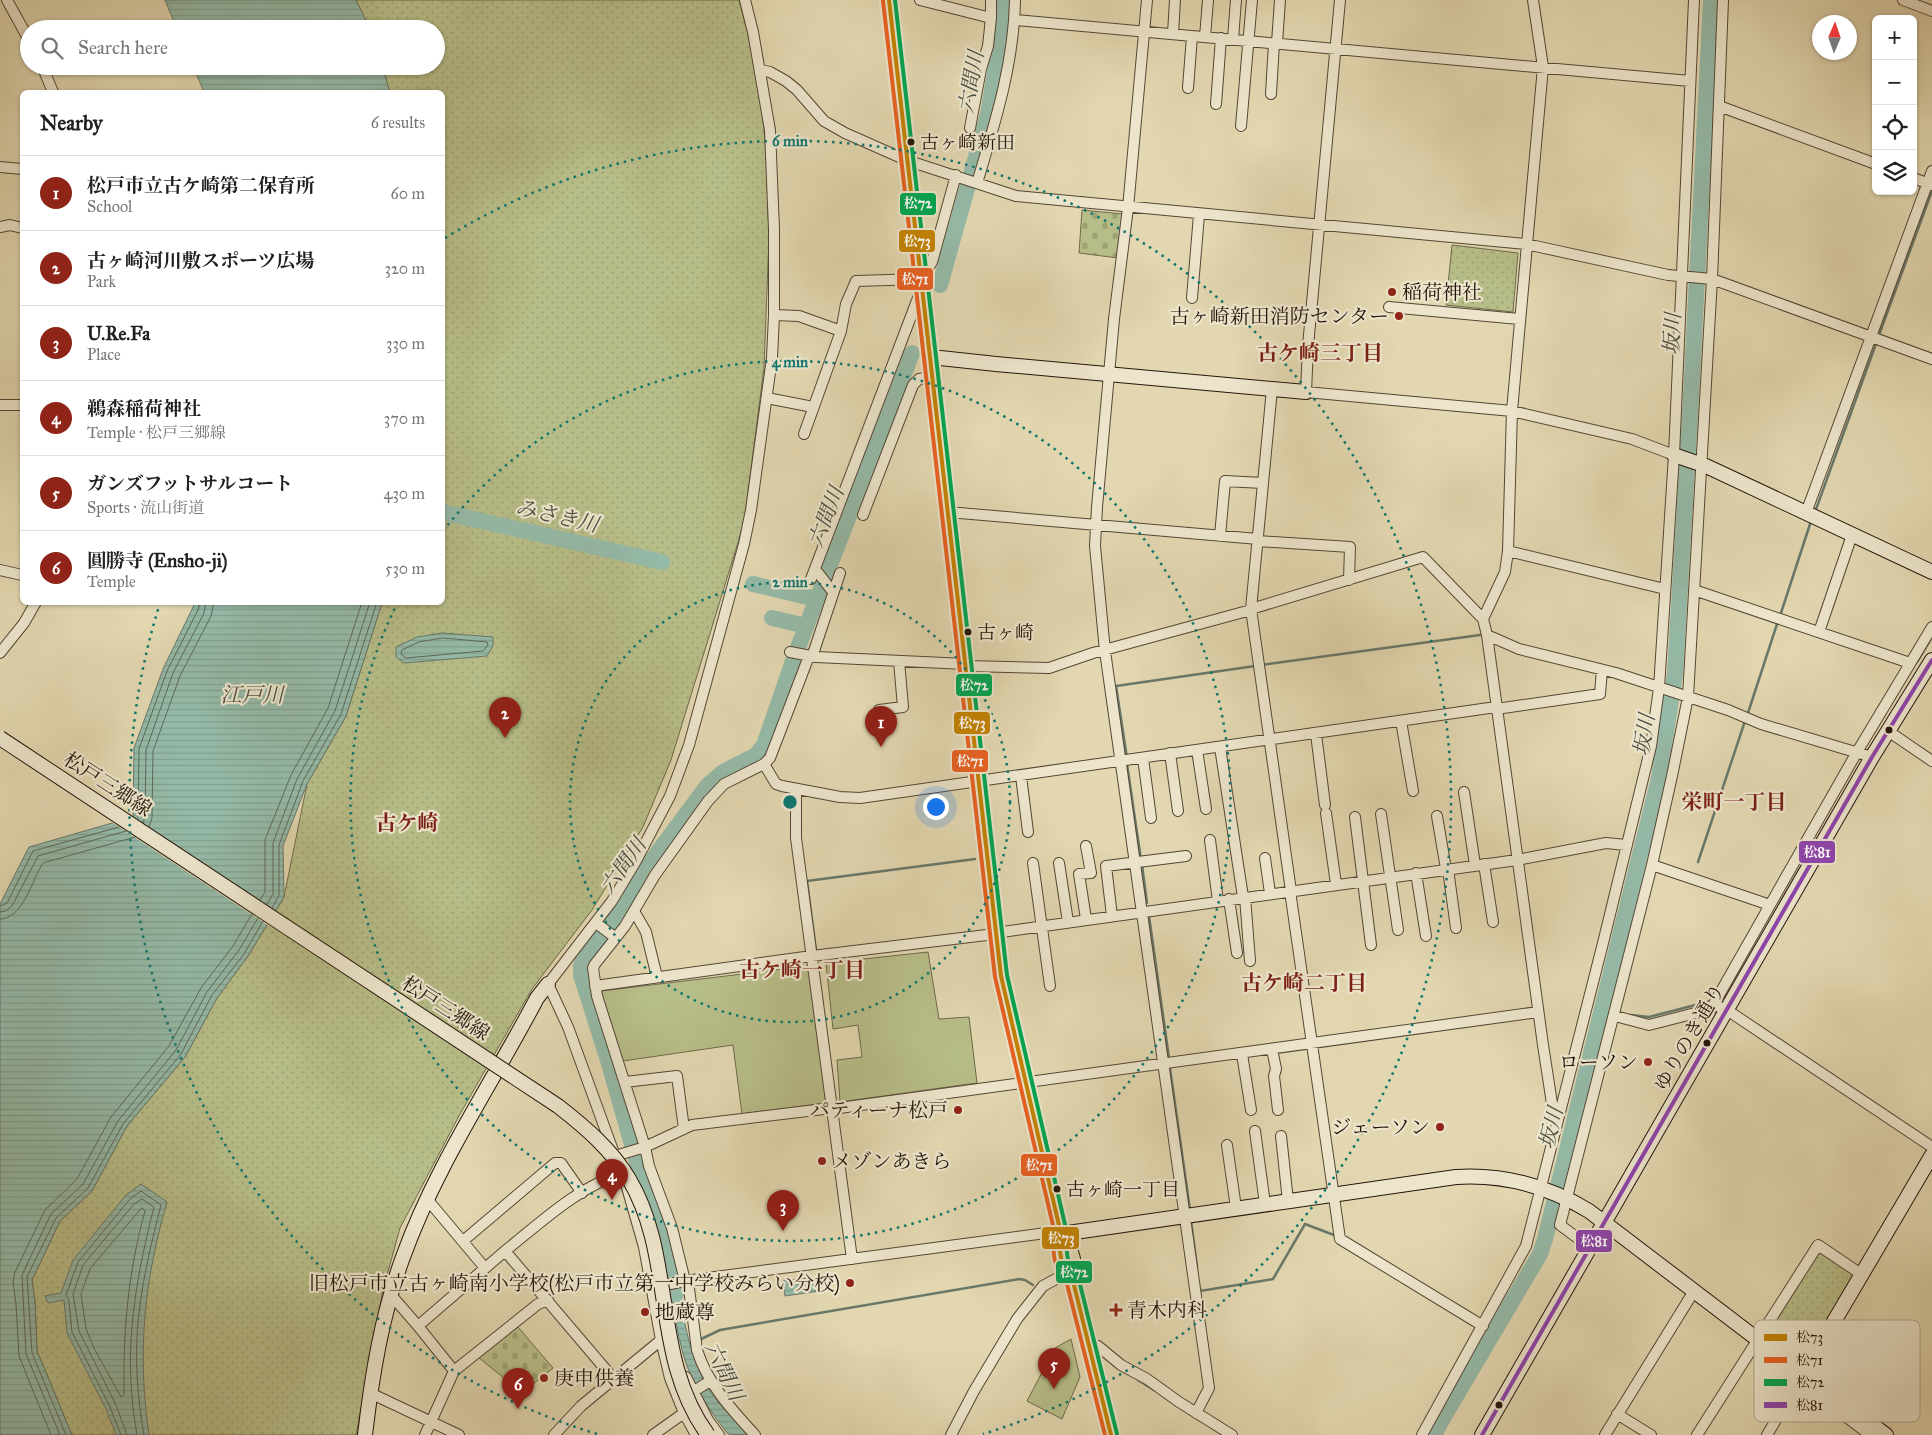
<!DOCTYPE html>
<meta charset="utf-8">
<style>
:root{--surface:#fff;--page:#f6f6f6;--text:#202124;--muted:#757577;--line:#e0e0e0;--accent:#8f2418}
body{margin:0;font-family:"IM FELL Great Primer","Noto Serif JP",serif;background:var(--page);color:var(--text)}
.controls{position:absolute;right:15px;top:15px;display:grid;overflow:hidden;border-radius:8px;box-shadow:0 1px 4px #0004}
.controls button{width:45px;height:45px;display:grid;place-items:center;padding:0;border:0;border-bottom:1px solid var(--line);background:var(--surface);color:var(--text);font:25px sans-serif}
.compass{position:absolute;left:1812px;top:15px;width:45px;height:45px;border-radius:50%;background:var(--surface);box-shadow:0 1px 4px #0004;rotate:2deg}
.you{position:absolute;left:935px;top:806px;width:18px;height:18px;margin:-12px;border:4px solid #fff;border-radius:50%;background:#1a73e8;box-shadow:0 0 0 8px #1a73e833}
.badge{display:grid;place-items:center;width:32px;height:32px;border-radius:50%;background:var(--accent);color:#fff;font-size:16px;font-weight:700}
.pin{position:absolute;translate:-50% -41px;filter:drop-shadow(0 1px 2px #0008)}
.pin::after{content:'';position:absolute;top:26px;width:18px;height:15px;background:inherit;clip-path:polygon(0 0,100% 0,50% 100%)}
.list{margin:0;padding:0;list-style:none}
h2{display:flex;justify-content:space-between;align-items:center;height:65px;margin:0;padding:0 20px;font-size:21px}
h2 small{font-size:16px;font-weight:400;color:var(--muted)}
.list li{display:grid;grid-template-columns:32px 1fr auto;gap:15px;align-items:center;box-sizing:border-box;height:75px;padding:0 20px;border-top:1px solid var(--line)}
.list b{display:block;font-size:19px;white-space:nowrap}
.list p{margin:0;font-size:16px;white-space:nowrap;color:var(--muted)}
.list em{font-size:16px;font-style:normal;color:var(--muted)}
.icon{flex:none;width:28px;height:28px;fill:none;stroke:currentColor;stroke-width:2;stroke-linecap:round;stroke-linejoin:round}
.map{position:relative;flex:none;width:1932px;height:1435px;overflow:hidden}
.search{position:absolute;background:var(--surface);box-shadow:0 1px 4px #0004;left:20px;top:20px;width:425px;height:55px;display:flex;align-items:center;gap:12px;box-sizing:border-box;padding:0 18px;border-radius:28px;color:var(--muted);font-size:19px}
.panel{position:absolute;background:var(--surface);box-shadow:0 1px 4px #0004;left:20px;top:90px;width:425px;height:515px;border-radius:8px}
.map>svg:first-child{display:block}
</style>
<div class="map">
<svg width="1932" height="1435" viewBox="0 0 1932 1435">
<defs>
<pattern id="cemetery-stones" width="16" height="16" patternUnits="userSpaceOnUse" patternTransform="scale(1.25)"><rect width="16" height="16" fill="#b7bd88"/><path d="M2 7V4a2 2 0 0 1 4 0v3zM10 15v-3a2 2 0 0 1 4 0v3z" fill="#9da274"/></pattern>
<pattern id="park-dots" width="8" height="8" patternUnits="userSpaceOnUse" patternTransform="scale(1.25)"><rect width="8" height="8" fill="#b7bd88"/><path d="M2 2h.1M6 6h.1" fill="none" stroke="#9da274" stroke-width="1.8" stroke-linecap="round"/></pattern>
<pattern id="water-rules" width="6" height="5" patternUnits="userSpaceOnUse" patternTransform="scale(1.25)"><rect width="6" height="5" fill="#95baa8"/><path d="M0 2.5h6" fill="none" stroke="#809f8f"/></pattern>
</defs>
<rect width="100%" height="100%" fill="#e2d7b0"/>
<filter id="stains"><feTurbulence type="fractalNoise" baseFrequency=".004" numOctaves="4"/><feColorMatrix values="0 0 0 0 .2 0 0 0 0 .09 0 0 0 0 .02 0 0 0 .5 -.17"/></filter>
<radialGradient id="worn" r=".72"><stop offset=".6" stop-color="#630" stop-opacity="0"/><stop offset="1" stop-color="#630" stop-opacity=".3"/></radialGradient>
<path fill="#b7bd88" stroke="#6e694a" d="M928,952L939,1019L969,1017L977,1083L840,1102L837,1060L862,1057L858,1025L833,1029L826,963Z
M809,966L826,1103L742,1114L733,1045L623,1061L601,991Z
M1071,1339L1080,1377L1062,1419L1027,1401L1055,1348Z"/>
<path fill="url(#cemetery-stones)" stroke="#6e694a" d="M1082,210L1123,214L1118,258L1079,253Z
M518,1327L553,1368L522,1393L478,1357Z"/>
<path fill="url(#park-dots)" stroke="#6e694a" d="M356,0H739L750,42L763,116L766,153L769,237L764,368L744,523L671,760L643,827L592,910L532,989L460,1114L400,1228L383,1290L356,1435H72L37,1351L35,1302L32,1280L60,1221L92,1191L127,1126L185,1057L217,998L248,956L284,897L307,784L346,716L382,603L442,602V92H390L382,66H436V29H370Z
M1452,245L1518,253L1513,312L1446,305Z
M1816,1252H1822L1851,1271L1853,1275L1806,1356L1797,1357L1767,1333Z"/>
<path fill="url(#water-rules)" stroke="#687869" d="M165,0H356L370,29H177Z
M193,66H382L390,92H204Z
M195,603H382L346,716L307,784L283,846L284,897L248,956L217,998L185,1057L127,1126L92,1191L60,1221L32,1280L35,1302L37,1351L72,1435H0V904L29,847L133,817L134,748L163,669Z
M442,633L493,637V646L487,656L404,663L396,657V647L417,637Z
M141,1184L167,1202C144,1281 137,1353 149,1435H116L106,1409L67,1333L64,1300L48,1303L45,1296L61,1293L73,1260L126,1195Z
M675,1271C682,1306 686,1344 702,1377C712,1399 732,1417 747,1435L728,1434C710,1411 694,1388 685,1360C676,1332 673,1301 667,1273Z
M817,1277L819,1291L785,1296L783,1281Z
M1439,1410L1452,1417L1442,1435H1425Z"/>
<path fill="#e2d7b0" d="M127,816L277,914L269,926L110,821Z"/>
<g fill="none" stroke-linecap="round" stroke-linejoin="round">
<path stroke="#5c685a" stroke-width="1" d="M443,638L487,642L488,645L483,651L406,658L401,654L402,650L419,642Z
M138,819L139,749L167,671L198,610L200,602
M143,823L145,817L146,750L173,673L204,613L206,602
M149,827L152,818L153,751L180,676L211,616L214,602
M260,900L265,892V840L291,775L328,708L362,602
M267,904L273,894V843L297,779L335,711L370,602
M0,906L7,903L33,851L119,827
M272,908L279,895V845L303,781L341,714L377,602
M0,912L6,911L12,906L38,856L126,831
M0,919C23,919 32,880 43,863L135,837
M142,1208L145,1211C128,1272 123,1332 124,1394L121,1397L94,1348L86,1329L81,1294L90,1269Z
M51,1435L19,1356L16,1304L13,1282L15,1272L45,1210L77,1179L111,1117L169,1046L201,988L233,946L252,914
M60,1435L26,1354L22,1275L51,1214L83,1184L118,1121L176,1050L207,992L239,950L258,918
M66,1435L32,1353L27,1277L56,1218L88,1188L123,1124L181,1054L212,995L244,954L263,921
M121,1435L110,1407L72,1332L69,1301L66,1295L78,1262L130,1199L141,1191L161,1205C152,1240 143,1277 139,1313C134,1354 137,1395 144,1435
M127,1435L116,1405L79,1331L73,1294L83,1265L134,1204L142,1199L154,1207C138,1269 126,1334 132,1397C133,1410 135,1422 137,1435"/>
<path stroke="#687869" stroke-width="2.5" d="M1879,335L1932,191
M1815,512L1877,341
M1780,616L1811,521
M1917,662L1932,637
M1261,665L1480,635
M1747,716L1778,621
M1127,758L1116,686L1255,666
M1127,764L1141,860
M1698,862L1745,721
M1142,865L1147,903
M1149,916L1169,1058
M816,951L807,881L975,859
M1601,1012L1611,1013
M1631,1015L1649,1017L1711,1001
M1170,1068L1190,1210
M1191,1221L1197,1267
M1200,1288V1291L1273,1279L1305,1224L1334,1235
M697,1341L720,1330L1019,1279L1025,1280L1033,1285
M1138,1380L1154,1390"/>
<path stroke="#95baa8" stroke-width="16" d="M940,285L988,114L1003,24L1002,0
M442,512L662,562
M753,584L816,599
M772,618L806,626
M676,1294L659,1228L635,1155L608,1060L581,975V966L583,959L609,925L647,867L707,786L723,772L756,755L764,745L794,658L912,353
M1433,1435L1540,1254L1545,1239L1659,778L1675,674L1691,397L1711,0"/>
<defs>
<path id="street" d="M7,0L29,40
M920,0L991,18L988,46L981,69L970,128
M991,0V18
M1147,0L1128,208L1114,319L1097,507L1095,546L1105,651L1209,1388L1196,1413
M1340,0L1308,346L1306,392L1512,411L1632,439L1674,455
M1533,0L1543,67L1512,411L1508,551L1505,572L1483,619L1487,635L1519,649L1616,673L1728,710L1761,724L1872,757
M1903,0L1932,11
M1015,20L1690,81
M1173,34L1175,0
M1205,37L1208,0
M1233,39L1236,0
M1277,43L1280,0
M42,66L53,92
M761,70L770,72L786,81L797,90L824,121L845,133L906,160L1016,196L1526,244L1668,275L1712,279L1932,359
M1188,88L1192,36
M1271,94L1274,43
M1216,104L1221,38
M1719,106L1876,164
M1241,126L1252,0
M0,167L22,169
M1913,178L1932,185
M977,183C995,123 1014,63 1015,0
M0,227L10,225L22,228
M1192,298L1199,215
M1389,307L1519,319
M774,315L799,316L841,331L846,304L856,281L921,279L932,262L956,175
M1272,389L1251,609L1291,891
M767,398L813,407
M0,405H22
M804,434L841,331
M948,512L1258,539
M1806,513L1932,171
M863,515L913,385L919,379L933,377
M1220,536L1225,481L1263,483
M1258,541L1350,547L1349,580
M1508,551L1665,589
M815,569L833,592
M0,570L22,575
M811,579L921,290
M1694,590L1910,663
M1251,609L1423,557L1483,619
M1819,632L1852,535
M1487,635L1543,1045L1553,1110L1557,1124
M790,652L816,657L966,664
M0,653L24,623L36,602
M812,657L840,573
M966,666L1049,668L1093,653L1251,610
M1496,709L1600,694L1602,670
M879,710L903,707L899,661
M1401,721L1413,791
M1888,731L1932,761
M1316,734L1325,805
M1220,747L1243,897
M1197,750L1206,809
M1857,752L1932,627
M1170,753L1178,811
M1143,758L1151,818
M764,764L776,784L782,786L840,797L860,798L1496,707
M1021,776L1028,832
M796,789V838L852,1259
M1464,792L1475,865
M1326,813L1336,884
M1381,814L1398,930
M1437,816L1446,869
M1355,817L1371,945
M1210,840L1218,901
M1086,846L1091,873L1079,874L1086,919
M1265,858L1270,893
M1033,863L1050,986
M1059,863L1068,922
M1484,864L1493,922
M1652,865L1770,905L1857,752
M1448,869L1456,928
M1416,873L1426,936
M1290,891L1340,1239L1483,1326
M1245,897L1250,961
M1229,899L1237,953
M634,911L646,932L657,977
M1112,916L1106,866L1186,856
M596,923L616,938
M995,933L1517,860L1606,843L1626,845
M595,986L812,956L995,934
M1714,1004L1733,1014L1932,1147
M1615,1016L1649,1025L1711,1009L1770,905
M1272,1049L1276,1069L1274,1076L1278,1110
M1242,1054L1251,1110
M625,1082L677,1076L684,1129
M832,1109L1538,1012
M1255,1131L1265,1204
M1281,1136L1288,1201
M1227,1145L1236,1208
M615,1156L568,1027L548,984L612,901L636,861L670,796L689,745L744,544L751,510L772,358L774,315V229L770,130L753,32L745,0
M615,1156L645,1147L597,996L593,968L595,964L625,926L655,875L708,801L724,784L764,764L770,758L809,656
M626,1184L644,1247L661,1340L670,1378L684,1413L696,1435
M427,1199L485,1268
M463,1241L555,1163H561L582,1193
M1591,1248L1560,1225L1652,865L1672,776L1688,697L1712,279L1723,0
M685,1281L672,1228L649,1166L645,1147L692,1125L832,1108
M688,1281L697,1350C707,1383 732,1410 755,1435
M655,1287L685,1281L1061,1231
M391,1295L418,1326L505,1251
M418,1326L454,1371
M1089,1348L1098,1346L1121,1365L1147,1379L1179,1402L1232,1435
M686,1377L708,1420L719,1435
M613,1378L505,1251C539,1224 580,1185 622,1174
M370,1393L459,1435
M688,1395L710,1381
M1617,1414L1651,1435
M425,1435L454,1371L538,1304L548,1300
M554,1435L581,1406L661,1340
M653,1435L684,1413
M951,1435L974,1391L1017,1319L1043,1286L1065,1274
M1422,1435L1526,1246L1603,943L1651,746L1659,688L1674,455L1694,0
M1605,1435L1694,1291
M1697,1435L1818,1245L1861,1274
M1767,1435L1799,1381L1870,1435"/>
<path id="secondary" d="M931,357L996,364L1306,392
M1674,455L1706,466L1932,572
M1061,1234L1456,1177C1505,1174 1548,1186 1589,1211L1803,1374
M1803,1373L1886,1435
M1799,1381L1932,1155
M365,1435C372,1375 382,1314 403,1257C436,1165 492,1084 537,998L548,984
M1482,1435L1872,757L1932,660"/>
<path id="primary" d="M889,0L1001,976L1061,1234C1070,1247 1077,1265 1073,1281L1111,1435"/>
</defs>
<use href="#street" stroke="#544634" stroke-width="12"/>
<use href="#secondary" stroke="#24150b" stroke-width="16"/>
<use href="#primary" stroke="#24150b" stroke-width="17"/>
<use href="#street" stroke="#ece5cc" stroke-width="10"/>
<use href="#secondary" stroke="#ece5cc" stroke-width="14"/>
<use href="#primary" stroke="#e2d7b0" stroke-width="15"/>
<defs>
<path id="secondary-bridge" d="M0,738L558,1106C585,1127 612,1150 629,1179C676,1258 651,1357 708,1435"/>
</defs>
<use href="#secondary-bridge" stroke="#24150b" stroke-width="16" stroke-linecap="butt"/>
<use href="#secondary-bridge" stroke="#ece5cc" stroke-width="14"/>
<defs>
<path id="bus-1" d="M889,0L1001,976L1061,1234C1058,1251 1061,1268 1073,1281L1111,1435"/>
<path id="bus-2" d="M883,1L995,977L1055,1234C1051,1252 1055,1270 1067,1284L1105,1435"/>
<path id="bus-3" d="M895,0L1007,975L1067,1233C1066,1257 1066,1259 1079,1280L1117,1434"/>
<path id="bus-4" d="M1482,1435L1872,757L1932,660"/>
</defs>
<use href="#bus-1" stroke="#ece5cc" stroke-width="8"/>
<use href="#bus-2" stroke="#ece5cc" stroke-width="8"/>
<use href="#bus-3" stroke="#ece5cc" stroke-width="8"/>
<use href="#bus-4" stroke="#ece5cc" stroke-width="8"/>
<use href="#bus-1" stroke="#c28203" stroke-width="4"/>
<use href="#bus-2" stroke="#e86121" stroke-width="4"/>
<use href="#bus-3" stroke="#00a651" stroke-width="4"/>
<use href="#bus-4" stroke="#8e44ad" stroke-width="4"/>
</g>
<g fill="none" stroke="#0f766e" stroke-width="2.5" stroke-dasharray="2.5 5">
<circle cx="790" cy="802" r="220"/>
<path d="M443 531A440 440 0 1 1 396 606"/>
<path d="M597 1434A661 661 0 0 1 160 603M445 238A661 661 0 1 1 983 1434"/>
</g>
<g fill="#24150b" stroke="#ece5cc" stroke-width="2">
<circle cx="911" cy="142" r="4.5"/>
<circle cx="968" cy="632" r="4.5"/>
<circle cx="1889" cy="730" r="4.5"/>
<circle cx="1707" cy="1043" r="4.5"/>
<circle cx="1057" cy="1189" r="4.5"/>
<circle cx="1499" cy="1405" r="4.5"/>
</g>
<g fill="#8f2418" stroke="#ece5cc" stroke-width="2">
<circle cx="1392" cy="292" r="5"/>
<circle cx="1399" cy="316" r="5"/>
<circle cx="1648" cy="1062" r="5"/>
<circle cx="958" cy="1110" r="5"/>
<circle cx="1440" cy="1127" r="5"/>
<circle cx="822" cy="1161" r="5"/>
<circle cx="850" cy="1283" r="5"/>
<path d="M1113.5 1302.5h5v5h5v5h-5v5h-5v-5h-5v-5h5z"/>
<circle cx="645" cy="1312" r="5"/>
<circle cx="544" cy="1378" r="5"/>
</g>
<g text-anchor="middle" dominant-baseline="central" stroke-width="4.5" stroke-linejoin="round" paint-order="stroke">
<g font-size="19" fill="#24150b" stroke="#ece5cc" text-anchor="start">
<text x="920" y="142">古ヶ崎新田</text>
<text x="977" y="632">古ヶ崎</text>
<text x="1066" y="1189">古ヶ崎一丁目</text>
</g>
<g font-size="20" fill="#24150b" stroke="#ece5cc" text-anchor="start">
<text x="1402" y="292">稲荷神社</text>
<text x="1389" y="316" text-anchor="end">古ヶ崎新田消防センター</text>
<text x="1638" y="1062" text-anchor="end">ローソン</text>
<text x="948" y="1110" text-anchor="end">パティーナ松戸</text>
<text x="1430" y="1127" text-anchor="end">ジェーソン</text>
<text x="832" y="1161">メゾンあきら</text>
<text x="840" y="1283" text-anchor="end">旧松戸市立古ヶ崎南小学校(松戸市立第一中学校みらい分校)</text>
<text x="1127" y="1310">青木内科</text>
<text x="655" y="1312">地蔵尊</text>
<text x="554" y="1378">庚申供養</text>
</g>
<g font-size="20" fill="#24150b" stroke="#ece5cc">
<text transform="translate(108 784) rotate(33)">松戸三郷線</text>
<text transform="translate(446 1008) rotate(33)">松戸三郷線</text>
<text transform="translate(1689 1037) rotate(-60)">ゆりのき通り</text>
</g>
<g font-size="21" font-style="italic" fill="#4c4f42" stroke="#ece5cc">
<text transform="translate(971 82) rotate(-80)">六間川</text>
<text transform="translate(1672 334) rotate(-87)">坂川</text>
<text transform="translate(557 516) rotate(13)">みさき川</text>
<text transform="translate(826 517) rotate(-69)">六間川</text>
<text x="252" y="695">江戸川</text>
<text transform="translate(1644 735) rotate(-81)">坂川</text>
<text transform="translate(623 866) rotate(-55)">六間川</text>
<text transform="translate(1551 1128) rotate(-76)">坂川</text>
<text transform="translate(724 1371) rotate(64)">六間川</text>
</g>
<g font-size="21" font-weight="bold" fill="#7a1f14" stroke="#ece5cc">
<text x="1320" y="353">古ケ崎三丁目</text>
<text x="1734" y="802">栄町一丁目</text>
<text x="407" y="823">古ケ崎</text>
<text x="802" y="970">古ケ崎一丁目</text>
<text x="1304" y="983">古ケ崎二丁目</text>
</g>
</g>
<rect x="1754" y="1320" width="166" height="102" rx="8" fill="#ece5cc" stroke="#b0a792" stroke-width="1"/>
<rect x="1764" y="1334" width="23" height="7" fill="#c28203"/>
<rect x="1764" y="1357" width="23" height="6" fill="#e86121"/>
<rect x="1764" y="1379" width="23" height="7" fill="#00a651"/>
<rect x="1764" y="1402" width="23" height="6" fill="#8e44ad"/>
<g font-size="14" fill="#24150b">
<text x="1796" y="1342">松73</text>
<text x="1796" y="1365">松71</text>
<text x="1796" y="1387">松72</text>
<text x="1796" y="1410">松81</text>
</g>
<circle cx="790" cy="802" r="8" fill="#0f766e" stroke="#ece5cc" stroke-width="2.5"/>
<g font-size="15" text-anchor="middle" font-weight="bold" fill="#0f766e" stroke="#ece5cc" stroke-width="4.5" stroke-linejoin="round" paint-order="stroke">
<text x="790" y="146">6 min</text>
<text x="790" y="367">4 min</text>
<text x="790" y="587">2 min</text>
</g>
<g stroke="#ece5cc" stroke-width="2">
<rect x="899" y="192" width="38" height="24" rx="5" fill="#00a651"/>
<rect x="898" y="229" width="38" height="24" rx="5" fill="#c28203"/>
<rect x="896" y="267" width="38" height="24" rx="5" fill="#e86121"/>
<rect x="955" y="673" width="38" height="24" rx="5" fill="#00a651"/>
<rect x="953" y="711" width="38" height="24" rx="5" fill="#c28203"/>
<rect x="951" y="749" width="38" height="24" rx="5" fill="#e86121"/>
<rect x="1798" y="840" width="38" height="24" rx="5" fill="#8e44ad"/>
<rect x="1020" y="1153" width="38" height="24" rx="5" fill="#e86121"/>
<rect x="1041" y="1226" width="39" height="24" rx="5" fill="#c28203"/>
<rect x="1575" y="1229" width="38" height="24" rx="5" fill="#8e44ad"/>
<rect x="1055" y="1260" width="38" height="24" rx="5" fill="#00a651"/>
</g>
<g font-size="14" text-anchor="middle" font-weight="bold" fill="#fff">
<text x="918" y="208">松72</text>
<text x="917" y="246">松73</text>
<text x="915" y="284">松71</text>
<text x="974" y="690">松72</text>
<text x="972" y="728">松73</text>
<text x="970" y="766">松71</text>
<text x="1817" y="857">松81</text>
<text x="1039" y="1170">松71</text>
<text x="1061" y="1243">松73</text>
<text x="1594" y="1246">松81</text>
<text x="1074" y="1277">松72</text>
</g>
<rect width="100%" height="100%" filter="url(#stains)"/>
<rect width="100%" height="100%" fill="url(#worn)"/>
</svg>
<div class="controls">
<button>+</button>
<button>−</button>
<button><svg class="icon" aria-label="locate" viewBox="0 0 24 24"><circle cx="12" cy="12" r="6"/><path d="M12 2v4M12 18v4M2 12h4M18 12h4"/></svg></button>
<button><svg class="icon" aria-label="layers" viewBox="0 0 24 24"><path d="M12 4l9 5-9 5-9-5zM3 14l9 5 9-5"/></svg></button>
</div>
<svg class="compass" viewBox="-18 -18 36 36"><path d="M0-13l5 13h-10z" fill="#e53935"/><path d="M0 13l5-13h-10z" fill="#757577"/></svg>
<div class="you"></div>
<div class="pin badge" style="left:881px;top:747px">1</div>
<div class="pin badge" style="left:505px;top:738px">2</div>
<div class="pin badge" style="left:783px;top:1231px">3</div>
<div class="pin badge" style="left:612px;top:1200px">4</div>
<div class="pin badge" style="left:1054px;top:1389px">5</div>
<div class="pin badge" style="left:518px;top:1409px">6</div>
<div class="search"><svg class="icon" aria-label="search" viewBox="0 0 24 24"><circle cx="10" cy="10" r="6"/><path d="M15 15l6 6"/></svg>Search here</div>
<section class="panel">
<h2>Nearby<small>6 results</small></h2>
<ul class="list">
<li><span class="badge">1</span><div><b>松戸市立古ケ崎第二保育所</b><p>School</p></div><em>60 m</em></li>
<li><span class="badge">2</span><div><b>古ヶ崎河川敷スポーツ広場</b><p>Park</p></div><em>320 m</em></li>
<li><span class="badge">3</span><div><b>U.Re.Fa</b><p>Place</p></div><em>330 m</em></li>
<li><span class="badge">4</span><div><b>鵜森稲荷神社</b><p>Temple · 松戸三郷線</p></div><em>370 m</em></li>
<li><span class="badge">5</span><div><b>ガンズフットサルコート</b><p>Sports · 流山街道</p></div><em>430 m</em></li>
<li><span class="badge">6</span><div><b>圓勝寺 (Ensho-ji)</b><p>Temple</p></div><em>530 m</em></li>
</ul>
</section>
</div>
